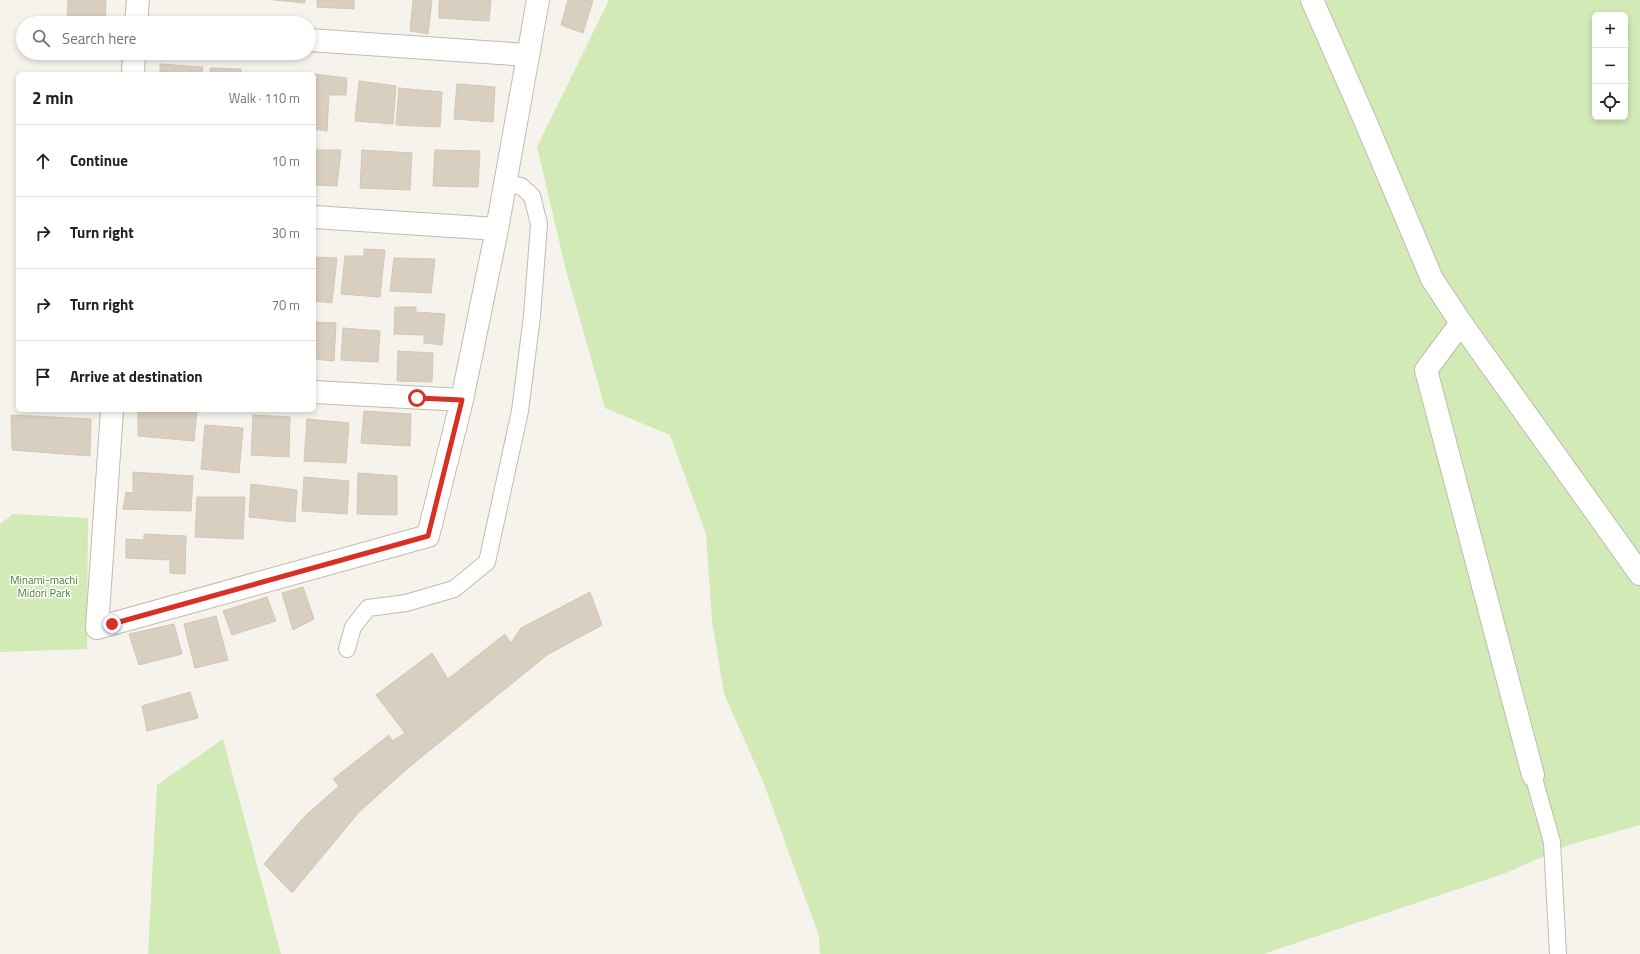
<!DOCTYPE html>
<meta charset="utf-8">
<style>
:root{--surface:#fff;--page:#f2f2f2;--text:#222;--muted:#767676;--line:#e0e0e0}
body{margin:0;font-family:"Titillium Web",sans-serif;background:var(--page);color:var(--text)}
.controls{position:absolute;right:12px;top:12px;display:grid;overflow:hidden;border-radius:6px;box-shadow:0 2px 6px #0003}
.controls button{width:36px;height:36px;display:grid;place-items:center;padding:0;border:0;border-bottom:1px solid var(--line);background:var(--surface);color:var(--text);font:20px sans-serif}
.stop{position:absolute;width:12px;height:12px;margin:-9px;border:3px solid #d93025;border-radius:50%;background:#fff}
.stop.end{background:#d93025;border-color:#fff;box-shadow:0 1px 4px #0008}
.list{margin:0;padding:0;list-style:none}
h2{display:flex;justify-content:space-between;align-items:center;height:52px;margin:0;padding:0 16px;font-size:17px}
h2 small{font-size:13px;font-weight:400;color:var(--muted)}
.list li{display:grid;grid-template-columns:26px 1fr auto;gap:12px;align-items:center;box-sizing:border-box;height:72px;padding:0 16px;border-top:1px solid var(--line)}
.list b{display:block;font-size:15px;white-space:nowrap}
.list em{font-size:13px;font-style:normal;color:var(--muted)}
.icon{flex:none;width:22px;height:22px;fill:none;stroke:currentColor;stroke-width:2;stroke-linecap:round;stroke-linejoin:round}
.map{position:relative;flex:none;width:1640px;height:954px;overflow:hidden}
.search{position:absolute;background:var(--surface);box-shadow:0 2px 6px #0003;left:16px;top:16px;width:300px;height:44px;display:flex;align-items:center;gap:10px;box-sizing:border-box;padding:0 14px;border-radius:22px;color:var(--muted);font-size:15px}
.panel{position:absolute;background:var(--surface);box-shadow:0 2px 6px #0003;left:16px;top:72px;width:300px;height:340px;border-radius:6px}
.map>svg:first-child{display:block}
</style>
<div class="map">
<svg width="1640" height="954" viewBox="0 0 1640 954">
<rect width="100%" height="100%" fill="#f6f3ec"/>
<path fill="#d2eab5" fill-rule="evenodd" d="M609,0H1640V825L1569,845L1506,873L1263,954H820L819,936L764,784L724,694L712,621L706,534L670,435L605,408L566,270L537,147ZM1595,15H1625V117H1595Z
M13,514L88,518L87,649L0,652V524Z
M223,739L281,954H148L157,785Z"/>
<path fill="#d8cfc1" stroke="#d3c7b4" d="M68,0H106L105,23H67Z
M274,0H305V3Z
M317,0H354V9L317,7Z
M413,0H432L428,34L410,31Z
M439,0H491L489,21L439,18Z
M568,0H593L583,33L561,25Z
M160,64L203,67L202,74H160Z
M210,68L241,69V74H210Z
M314,74L347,78L346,95H329L327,131L314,129Z
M359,81L396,86L393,124L355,121Z
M457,84L495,87L493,122L454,119Z
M399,88L442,92L440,127L396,125Z
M314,150H341L337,186L314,185Z
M362,150L412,153L410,190L360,188Z
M435,150L480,151L478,187L433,186Z
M364,249L385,250L380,297L341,294L345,256H364Z
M314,257L337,258L332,303L314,301Z
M394,258L435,259L431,293L390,291Z
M395,307H416V312L445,314L442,345L424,343V335L394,334Z
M314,322L336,323L334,361L314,359Z
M343,328L380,331L378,362L341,360Z
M398,351L433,353L432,382L397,381Z
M138,410H197L194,441L138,436Z
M364,411L411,414L410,446L361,443Z
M11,415L91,419L90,456L12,450Z
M253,415L290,417L289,457L251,455Z
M307,419L349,423L346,463L304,461Z
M205,425L243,428L239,473L201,469Z
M133,472L193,476L191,511L123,509L126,492L133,493Z
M358,473L397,476V515L357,514Z
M304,477L349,481L347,514L302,511Z
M251,484L297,490L295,522L249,517Z
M197,497H245L243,539L195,537Z
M144,534L186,536L185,574L170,573V560L126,558V539L144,540Z
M303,587L314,619L293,630L282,593Z
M590,592L602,625L547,655L408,768L359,812L292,893L264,864L305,816L339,786L333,779L389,735L392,741L405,733L376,695L432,653L448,679L505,634L511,643L521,628Z
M267,597L276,621L232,635L223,611Z
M216,616L228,660L195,668L184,624Z
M174,624L182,654L139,665L129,634Z
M190,692L198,718L147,731L142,706Z"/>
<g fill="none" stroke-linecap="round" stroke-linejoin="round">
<defs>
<path id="service" d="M347,649L353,627L368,608L406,603L454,589L487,562L520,411L532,316L539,224L532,196L521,186L504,184
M1533,775L1552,842L1558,954"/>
<path id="minor" d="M136,23L138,0
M309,40L527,55
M133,74L134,53
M314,217L497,229
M1461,323L1426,370L1533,775
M314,392L462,400
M112,410L97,628L428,536L462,400L497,229L538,0"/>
<path id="tertiary" d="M1312,0L1364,118L1432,279L1461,323L1640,574"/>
</defs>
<use href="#service" stroke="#c2bbae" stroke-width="18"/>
<use href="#minor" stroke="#c2bbae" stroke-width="24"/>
<use href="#tertiary" stroke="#c2bbae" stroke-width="24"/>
<use href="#service" stroke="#fff" stroke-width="16"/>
<use href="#minor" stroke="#fff" stroke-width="22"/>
<use href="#tertiary" stroke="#fff" stroke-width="22"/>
</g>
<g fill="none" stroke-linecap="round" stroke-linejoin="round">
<path stroke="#d93025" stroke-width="5" d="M112,624L428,536L462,400L417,398"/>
</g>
<g text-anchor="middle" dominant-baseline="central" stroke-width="3" stroke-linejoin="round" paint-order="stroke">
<g font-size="11" fill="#4a7f2a" stroke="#fff">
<text x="44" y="580">Minami-machi<tspan x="44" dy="13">Midori Park</tspan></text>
</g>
</g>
</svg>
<div class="controls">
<button>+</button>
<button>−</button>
<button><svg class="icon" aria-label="locate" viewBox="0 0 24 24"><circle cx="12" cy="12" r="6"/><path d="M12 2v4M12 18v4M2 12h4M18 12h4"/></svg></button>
</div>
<div class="stop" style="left:417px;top:398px"></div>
<div class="stop end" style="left:112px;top:624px"></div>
<div class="search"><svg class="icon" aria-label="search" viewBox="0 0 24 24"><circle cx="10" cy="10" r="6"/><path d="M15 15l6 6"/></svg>Search here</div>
<section class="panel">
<h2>2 min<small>Walk · 110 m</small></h2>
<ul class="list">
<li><svg class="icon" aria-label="ahead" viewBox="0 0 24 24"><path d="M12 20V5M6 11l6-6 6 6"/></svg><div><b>Continue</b></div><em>10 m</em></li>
<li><svg class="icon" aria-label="right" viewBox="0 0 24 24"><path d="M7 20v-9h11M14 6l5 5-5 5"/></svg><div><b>Turn right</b></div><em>30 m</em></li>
<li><svg class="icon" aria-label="right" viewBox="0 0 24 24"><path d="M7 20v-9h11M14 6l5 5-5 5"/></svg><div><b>Turn right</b></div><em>70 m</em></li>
<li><svg class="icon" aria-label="arrive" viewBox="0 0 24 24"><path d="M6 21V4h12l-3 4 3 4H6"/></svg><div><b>Arrive at destination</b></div></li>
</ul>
</section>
</div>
